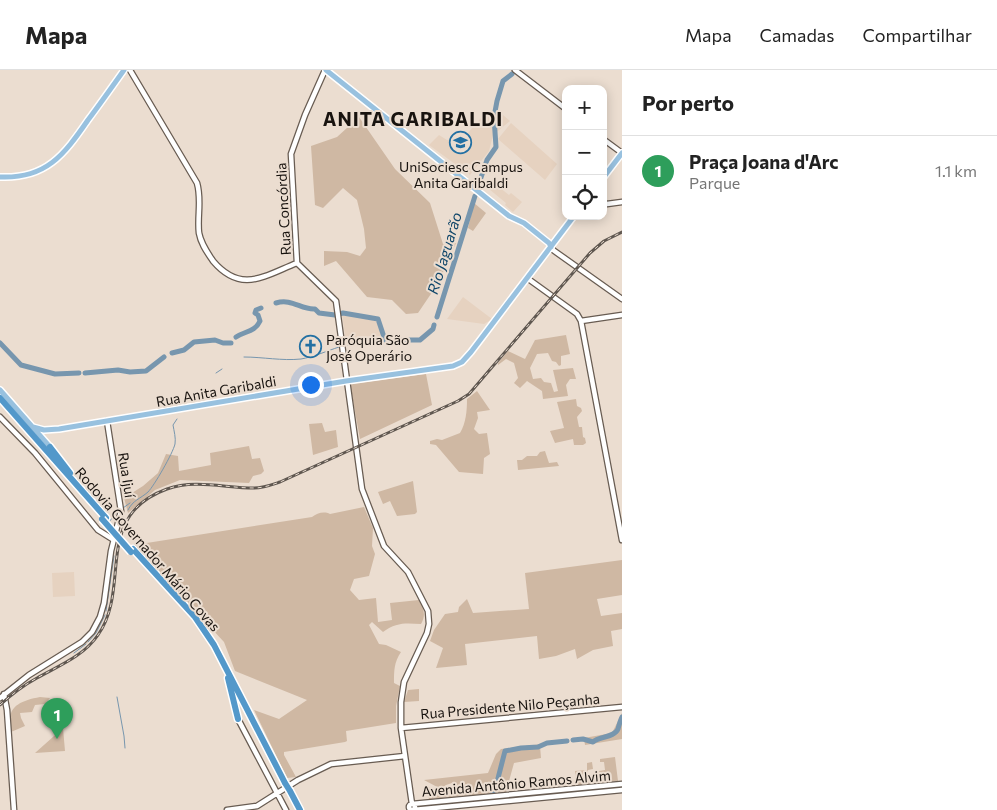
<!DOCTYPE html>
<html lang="pt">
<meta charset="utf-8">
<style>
:root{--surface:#fff;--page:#f6f6f6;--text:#222;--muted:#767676;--line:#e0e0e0;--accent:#2370a3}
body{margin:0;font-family:Commissioner,sans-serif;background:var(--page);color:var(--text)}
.controls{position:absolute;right:15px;top:15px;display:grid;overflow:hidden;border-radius:10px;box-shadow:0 2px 12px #0003}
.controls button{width:45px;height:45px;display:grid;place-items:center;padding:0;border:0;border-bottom:1px solid var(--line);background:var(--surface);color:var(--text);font:25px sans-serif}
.you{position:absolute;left:310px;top:314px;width:18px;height:18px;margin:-12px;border:4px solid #fff;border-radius:50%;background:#1a73e8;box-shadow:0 0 0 8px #1a73e833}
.badge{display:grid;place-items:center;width:32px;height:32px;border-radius:50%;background:var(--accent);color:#fff;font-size:16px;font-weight:700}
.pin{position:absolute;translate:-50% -41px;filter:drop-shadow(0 1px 2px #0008)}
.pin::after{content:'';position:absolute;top:26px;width:18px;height:15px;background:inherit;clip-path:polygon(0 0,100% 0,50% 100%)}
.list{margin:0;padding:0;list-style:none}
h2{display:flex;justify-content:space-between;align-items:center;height:65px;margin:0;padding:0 20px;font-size:21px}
h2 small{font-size:16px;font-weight:400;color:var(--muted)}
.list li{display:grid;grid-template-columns:32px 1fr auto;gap:15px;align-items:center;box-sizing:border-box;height:70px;padding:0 20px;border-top:1px solid var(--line)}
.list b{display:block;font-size:19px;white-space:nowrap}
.list p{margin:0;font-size:16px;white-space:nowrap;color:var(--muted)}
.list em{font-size:16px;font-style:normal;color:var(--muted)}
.icon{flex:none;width:28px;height:28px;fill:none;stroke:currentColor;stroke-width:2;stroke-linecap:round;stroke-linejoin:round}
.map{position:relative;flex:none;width:622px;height:740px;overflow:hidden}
header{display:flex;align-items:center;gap:30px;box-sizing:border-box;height:70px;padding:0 25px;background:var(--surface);border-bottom:1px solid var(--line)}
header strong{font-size:24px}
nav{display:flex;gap:28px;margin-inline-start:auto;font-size:18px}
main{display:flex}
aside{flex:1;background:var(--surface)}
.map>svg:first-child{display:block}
</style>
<header>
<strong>Mapa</strong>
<nav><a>Mapa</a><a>Camadas</a><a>Compartilhar</a></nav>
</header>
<main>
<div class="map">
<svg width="622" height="740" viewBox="0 0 622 740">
<rect width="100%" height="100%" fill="#ebddd0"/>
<path fill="#e6d2c0" d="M503,45L510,51L493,65L489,81L470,105L429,75L439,65L447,70L453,69L467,64L481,48Z
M511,53L557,94L545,110L498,69Z
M494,113L509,125L511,123L522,132L513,142L505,135L506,133L489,119Z
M463,227L492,249L484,254L447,249Z
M342,244L377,250L383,268L346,273Z
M74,502L75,526L53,527L52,503Z"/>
<path fill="#cfb8a3" d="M359,47L395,99L430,133L443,174L456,173L439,212L418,243L406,244L392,230L367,227L336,191L324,196V181L347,182L360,186L366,178L364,159L357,130L343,118L323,138L315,135L311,76L337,67Z
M474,133L486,143L473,161L468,158Z
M566,265L570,284L561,286V295L559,296L556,292L552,291L548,283L537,284L530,298L533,309L541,308L544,312L551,313L554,322L558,321L553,300L573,298L576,309H570L566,315L568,326L543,329L542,321L527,311L520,318L514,313L518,308L514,293L506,289L498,295V293L508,281L525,289L535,270Z
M426,304L432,335L360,369L350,314Z
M477,321L490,340L477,342L478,348L474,359L479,364L487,363L490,384L484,388L483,404L459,402L436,375L430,374V371L437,369L442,370L460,363C466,353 467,341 467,329Z
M576,329L577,336L581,338L582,341L577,347L579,357H582L583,367L585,368L586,373L583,375H574L573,369L555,373L550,361L564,358L557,332Z
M322,353L325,362L336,360L338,377L313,385L309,354Z
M249,376L252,389L260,388L264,401L261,404L253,406L249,413L180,410L155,420L128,443L124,428L143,416L158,403L166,384L178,386L179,401L211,395L210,383Z
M545,381L549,393L557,392L559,396L518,400L517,390H522L527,386H537L540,382Z
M413,411L417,442L415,444L397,446L390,431L383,434L378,422Z
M364,437L373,458L372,476L375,484L369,506L354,509L350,520L359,530L376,528L378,552L392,550L390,533L419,530C424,538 426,546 421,554C406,553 396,552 383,562L372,552L369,555L379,574L386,575L401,582C394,592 394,601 394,613L400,616L396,636V653L346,661L347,671L345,672L284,682V685L296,707L287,708L254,640L279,649L307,630L235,601L224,572L134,475L312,447C317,443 324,441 330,444Z
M622,490V525L597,529L601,546L622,543V559L611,561L613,576L593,580L577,589L575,579L556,586L539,589L537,566L465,574L467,595L436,598L443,578L430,571L434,560L445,544L458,542L459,537L467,529L473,543L529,539L525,503Z
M419,619V631L404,632L408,620Z
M40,627L50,628L45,634L35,635L32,642L20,643L21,648L25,656L11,662C5,637 19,631 40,627Z
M622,643V669L585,675L584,668L612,663Z
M63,658L65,681L35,683Z
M541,674L540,676L541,688L514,693L506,722L429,729L427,716L448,727L455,719V712L446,715L441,719L424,710L488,703L496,684L501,679Z
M615,687L618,711L601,713L599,701L605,700L604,692H600V689Z
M592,692L593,699L588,700V705L583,706V712H589V714L577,715L575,701L587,700V693Z"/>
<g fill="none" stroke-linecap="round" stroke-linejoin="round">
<path stroke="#7796ae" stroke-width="1" d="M348,275L385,270
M244,287C263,287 282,291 301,289C313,287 327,281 339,277
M216,303L222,299
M123,438L130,433
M128,440C133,430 140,429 148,422C154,416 173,383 175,374C176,368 174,361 173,355L177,349
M108,453L119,440
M106,541L114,486
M88,572L96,563L105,545
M74,583L86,574
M117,627L124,666L125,678"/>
<path stroke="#7796ae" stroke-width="5" d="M477,119L487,90L496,77L494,47L497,31L503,11L512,4
M276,233C292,228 301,240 315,239L319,243L335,245L343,243L378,249L385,270H420L433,259L434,255
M437,247L475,126
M236,267C245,261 255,262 260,251L258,245L255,243L256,240L261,238
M0,273L21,295L55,304L79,303
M172,283L184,280L194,272L215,270L223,273H231
M85,303L118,300L130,302L146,301L164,287
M573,670L583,669L593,672C599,666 614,668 618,659C619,655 620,651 622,647
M492,724L496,716L505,681L521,678L538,677L547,673L567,671"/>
<defs>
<path id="secondary" d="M130,0L197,113C202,130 197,146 199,163C201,174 207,182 213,191C241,224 264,206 297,193
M515,0L566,39
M603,69L622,83
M603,133L607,134L622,132
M551,177L553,180L622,229
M297,193L336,231L362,419L384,476L408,502L428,541L429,554L427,563L404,612L401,632V658L412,734L622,714
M297,193L291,84L305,45L325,0
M527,208L577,244L581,251L622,470
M581,251L622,245
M0,347L35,383L98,460L114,470
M4,624L7,640L14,740
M0,628L29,605L82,572L92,562L100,547L104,533L111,481L121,441L107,351
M238,649L286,740
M401,658L622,637
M409 737a3 3 0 1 1 6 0a3 3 0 1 1-6 0Z
M227,740L257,736L298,710L331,694L405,686
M413,740L622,720"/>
<path id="primary" d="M326,0L509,146L524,153L549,173L551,177
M0,107C46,109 64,85 88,50C100,34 112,17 124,0
M603,108L622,83
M0,320L50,377
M33,357L44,360L59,359L346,311L453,296L462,292L471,282L574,146"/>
<path id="highway" d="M0,328L106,448
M50,377L70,403
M133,479L195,547L214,575L285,713
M228,608L238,649
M290,721L300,740"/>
</defs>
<use href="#secondary" stroke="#685c52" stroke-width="7"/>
<use href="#primary" stroke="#fff" stroke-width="8"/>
<use href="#highway" stroke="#fff" stroke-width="9"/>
<use href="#secondary" stroke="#fff" stroke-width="4.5"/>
<use href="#primary" stroke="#98c1df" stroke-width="5"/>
<use href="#highway" stroke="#5398ca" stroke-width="6"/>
<defs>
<path id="rail" d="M0,635C11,625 24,615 37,608C58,596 84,586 98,565C132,517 92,446 167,419C195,409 225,418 254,418C263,418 271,415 280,412L458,331L469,324L590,183L604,171L622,162"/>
</defs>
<use href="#rail" stroke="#5f5750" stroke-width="3"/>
<use href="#rail" stroke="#ebddd0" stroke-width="1" stroke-dasharray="4" stroke-linecap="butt"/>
<defs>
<path id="highway-bridge" d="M102,449L131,482
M285,713L290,721"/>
</defs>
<use href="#highway-bridge" stroke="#fff" stroke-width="9" stroke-linecap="butt"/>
<use href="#highway-bridge" stroke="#5398ca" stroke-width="6"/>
</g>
<defs>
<symbol id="university-ring" viewBox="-11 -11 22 22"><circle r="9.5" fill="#ebddd0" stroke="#2370a3" stroke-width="1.5"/><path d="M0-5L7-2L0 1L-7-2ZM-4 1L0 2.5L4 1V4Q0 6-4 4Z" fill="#2370a3"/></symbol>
<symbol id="church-ring" viewBox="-11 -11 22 22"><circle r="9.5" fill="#ebddd0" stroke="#2370a3" stroke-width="1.5"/><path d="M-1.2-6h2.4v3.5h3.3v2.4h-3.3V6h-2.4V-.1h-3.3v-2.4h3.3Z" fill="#2370a3"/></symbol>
</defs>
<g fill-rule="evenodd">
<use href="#university-ring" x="448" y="60" width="25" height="25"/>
<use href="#church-ring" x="298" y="264" width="25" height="25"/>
</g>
<g text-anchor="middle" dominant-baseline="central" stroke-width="4" stroke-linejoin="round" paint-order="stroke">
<g font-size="14" fill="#18130f" stroke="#ebddd0">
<text x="461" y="96">UniSociesc Campus<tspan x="461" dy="16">Anita Garibaldi</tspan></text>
<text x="326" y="269" text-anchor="start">Paróquia São<tspan x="326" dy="16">José Operário</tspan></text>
</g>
<g font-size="14" fill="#18130f" stroke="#ebddd0">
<text transform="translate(283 139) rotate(-93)">Rua Concórdia</text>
<text transform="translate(216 321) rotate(-10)">Rua Anita Garibaldi</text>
<text transform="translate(127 405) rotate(81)">Rua Ijuí</text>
<text transform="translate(148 479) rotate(49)">Rodovia Governador Mário Covas</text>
<text transform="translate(510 636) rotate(-5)">Rua Presidente Nilo Peçanha</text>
<text transform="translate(516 713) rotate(-5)">Avenida Antônio Ramos Alvim</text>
</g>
<g font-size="15" font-style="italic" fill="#11476a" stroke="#ebddd0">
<text transform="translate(444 183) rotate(-73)">Rio Jaguarão</text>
</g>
<g font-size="19" font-weight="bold" letter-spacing="1" fill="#18130f" stroke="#ebddd0">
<text x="413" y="48">ANITA GARIBALDI</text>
</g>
</g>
</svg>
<div class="controls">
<button>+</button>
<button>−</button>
<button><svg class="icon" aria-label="locate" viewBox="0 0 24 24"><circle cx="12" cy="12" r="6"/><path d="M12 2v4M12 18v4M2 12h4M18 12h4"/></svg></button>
</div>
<div class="you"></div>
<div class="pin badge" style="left:57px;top:669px;background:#2e9e5b">1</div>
</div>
<aside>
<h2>Por perto<small></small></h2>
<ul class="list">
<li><span class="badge" style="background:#2e9e5b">1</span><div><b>Praça Joana d'Arc</b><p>Parque</p></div><em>1.1 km</em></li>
</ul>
</aside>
</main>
